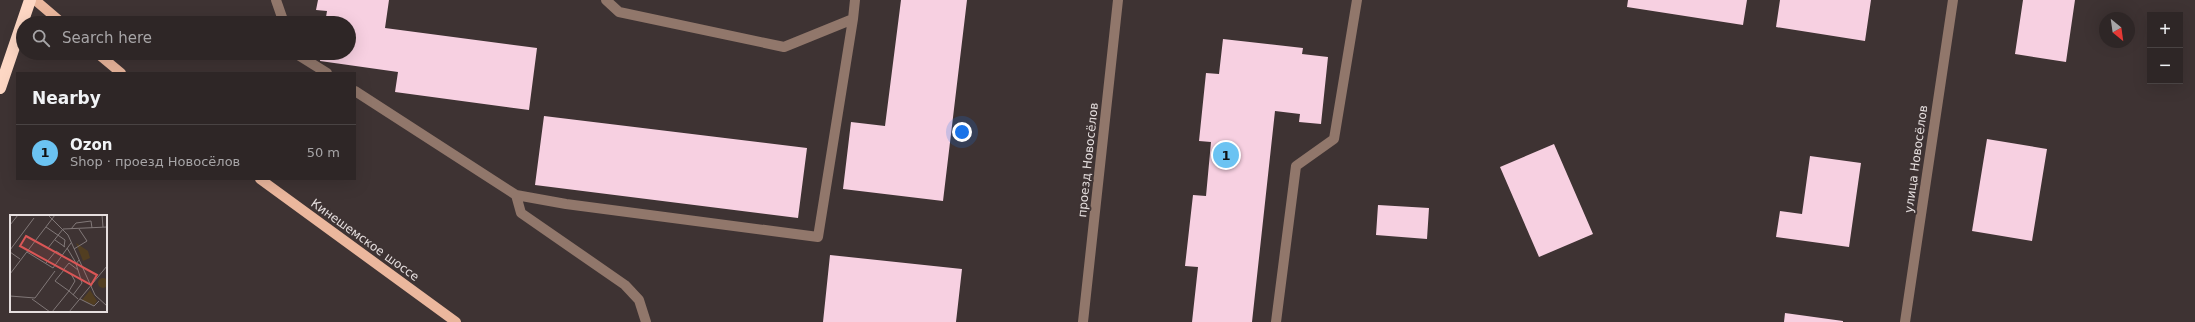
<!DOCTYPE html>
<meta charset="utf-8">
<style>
:root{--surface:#2e2626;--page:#3a3232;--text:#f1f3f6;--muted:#a7a5a7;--line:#494343;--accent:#6bc3f2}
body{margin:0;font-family:"DejaVu Sans",sans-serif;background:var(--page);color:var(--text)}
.controls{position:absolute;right:12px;top:12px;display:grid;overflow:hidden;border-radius:0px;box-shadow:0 4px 16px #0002}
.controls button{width:36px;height:36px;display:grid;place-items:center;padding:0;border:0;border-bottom:1px solid var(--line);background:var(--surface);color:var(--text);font:20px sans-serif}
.compass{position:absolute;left:2099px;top:12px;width:36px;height:36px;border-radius:50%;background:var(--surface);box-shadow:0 4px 16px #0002;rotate:151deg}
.you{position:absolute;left:962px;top:132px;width:14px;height:14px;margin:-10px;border:3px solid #fff;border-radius:50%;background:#1a73e8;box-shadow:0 0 0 6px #1a73e833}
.badge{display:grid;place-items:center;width:26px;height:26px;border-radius:50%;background:var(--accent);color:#111;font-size:13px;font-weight:700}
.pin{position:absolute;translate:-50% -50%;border:2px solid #fff;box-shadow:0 1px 4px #0006}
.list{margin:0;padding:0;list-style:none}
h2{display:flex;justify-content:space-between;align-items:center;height:52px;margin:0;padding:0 16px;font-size:17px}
h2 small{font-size:13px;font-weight:400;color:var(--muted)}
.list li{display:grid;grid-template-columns:26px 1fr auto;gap:12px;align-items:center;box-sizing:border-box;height:56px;padding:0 16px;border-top:1px solid var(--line)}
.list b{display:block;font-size:15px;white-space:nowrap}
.list p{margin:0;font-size:13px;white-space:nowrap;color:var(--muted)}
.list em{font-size:13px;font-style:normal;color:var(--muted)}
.icon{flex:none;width:22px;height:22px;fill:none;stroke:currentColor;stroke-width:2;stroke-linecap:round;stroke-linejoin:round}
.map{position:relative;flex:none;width:2195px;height:322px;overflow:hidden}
.search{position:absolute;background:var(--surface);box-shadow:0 4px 16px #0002;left:16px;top:16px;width:340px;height:44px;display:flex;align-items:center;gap:10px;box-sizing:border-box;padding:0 14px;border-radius:22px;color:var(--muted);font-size:15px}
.panel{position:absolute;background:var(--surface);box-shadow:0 4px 16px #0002;left:16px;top:72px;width:340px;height:108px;border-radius:0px}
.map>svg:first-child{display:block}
</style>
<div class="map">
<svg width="2195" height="322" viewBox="0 0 2195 322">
<rect width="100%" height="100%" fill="#3e3333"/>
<path fill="#f7d0e1" d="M318,0H389L385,28L537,48L529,110L395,92L398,72L320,61L321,53H349V23H325L327,11L316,10Z
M901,0H967L943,201L843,189L851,122L885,126Z
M1628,0H1747L1743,25L1627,7Z
M1780,0H1871L1865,41L1776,27Z
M2023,0H2075L2066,62L2015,54Z
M1223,39L1303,48L1302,54L1328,57L1321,124L1299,122L1300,114L1275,111L1252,322H1192L1198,267L1185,266L1193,195L1206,196L1211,142L1199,141L1206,73L1219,74Z
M544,116L807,148L798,218L535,185Z
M1987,139L2047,149L2032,241L1972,231Z
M1554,144L1593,234L1539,257L1500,167Z
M1810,156L1861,163L1849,247L1776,237L1780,211L1802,214Z
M1378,205L1429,208L1427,239L1376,235Z
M830,255L962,269L956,322H823Z
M1785,313L1843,321V322H1784Z"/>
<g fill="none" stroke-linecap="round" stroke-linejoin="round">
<path stroke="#91776b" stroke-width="10" d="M276,0L284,23
M606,0L619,12L784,47L853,19L855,0
M295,53L327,73
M355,91L516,195
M646,322L639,300L625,285L521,213L516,195L566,204L818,237L853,19
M1083,322L1118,0
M1276,322L1296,166L1334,139L1357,0
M1905,322L1953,0"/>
<path stroke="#ebb79d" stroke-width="10" d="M35,0L62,23
M97,53L121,73
M260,179L456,322"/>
<path stroke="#fdd7c4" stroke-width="12" d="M0,88L30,0"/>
</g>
<g text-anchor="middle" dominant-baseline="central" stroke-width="4" stroke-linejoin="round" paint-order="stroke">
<g font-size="12" fill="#e6dfdf" stroke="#3e3333">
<text transform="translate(1916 159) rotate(-82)">улица Новосёлов</text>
<text transform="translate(1088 160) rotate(-84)">проезд Новосёлов</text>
<text transform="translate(365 240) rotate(36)">Кинешемское шоссе</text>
</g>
</g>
<g transform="translate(10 215)">
<rect width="97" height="97" fill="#3e3333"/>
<path d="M66,28L78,36L80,43L73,46ZM88 68a5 5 0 1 1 10 0a5 5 0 1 1-10 0ZM80,75L87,86L84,90L72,85Z" fill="#523e21"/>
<path fill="none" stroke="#817878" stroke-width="1" d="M38,0L58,20L85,80L97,91M92,0L93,12M0,10L8,0M36,12L55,25L54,32M61,14L66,8L81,6L82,13M45,25L55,32M38,33L53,14L97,12M57,33L66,48M64,34L77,26L69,14M0,35L24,3M0,37L10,44M17,37L43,53L61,28M36,48L46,36L52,40M54,54L59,48L68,55L66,49L69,45M54,55L61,59L65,66L59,76L45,66ZM0,59L45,0M63,80L72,68L68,55M0,81L25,83L45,56M22,84L40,97M70,84L84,91L89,86M42,97L59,76L68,84M59,97L97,51"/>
<path fill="#da5656" fill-opacity="0.15" stroke="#da5656" stroke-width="2" d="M16,21L87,60L81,70L10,31Z"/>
<rect width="97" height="97" fill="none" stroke="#e6dfdf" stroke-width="2"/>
</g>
</svg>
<div class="controls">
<button>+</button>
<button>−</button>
</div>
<svg class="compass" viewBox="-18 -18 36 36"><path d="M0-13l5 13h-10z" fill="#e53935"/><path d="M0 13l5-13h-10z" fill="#a7a5a7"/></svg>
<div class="you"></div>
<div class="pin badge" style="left:1226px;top:155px">1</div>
<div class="search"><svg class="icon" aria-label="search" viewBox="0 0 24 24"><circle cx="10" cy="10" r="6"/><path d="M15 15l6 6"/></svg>Search here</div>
<section class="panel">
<h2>Nearby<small></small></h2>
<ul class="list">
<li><span class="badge">1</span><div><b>Ozon</b><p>Shop · проезд Новосёлов</p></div><em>50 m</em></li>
</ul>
</section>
</div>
